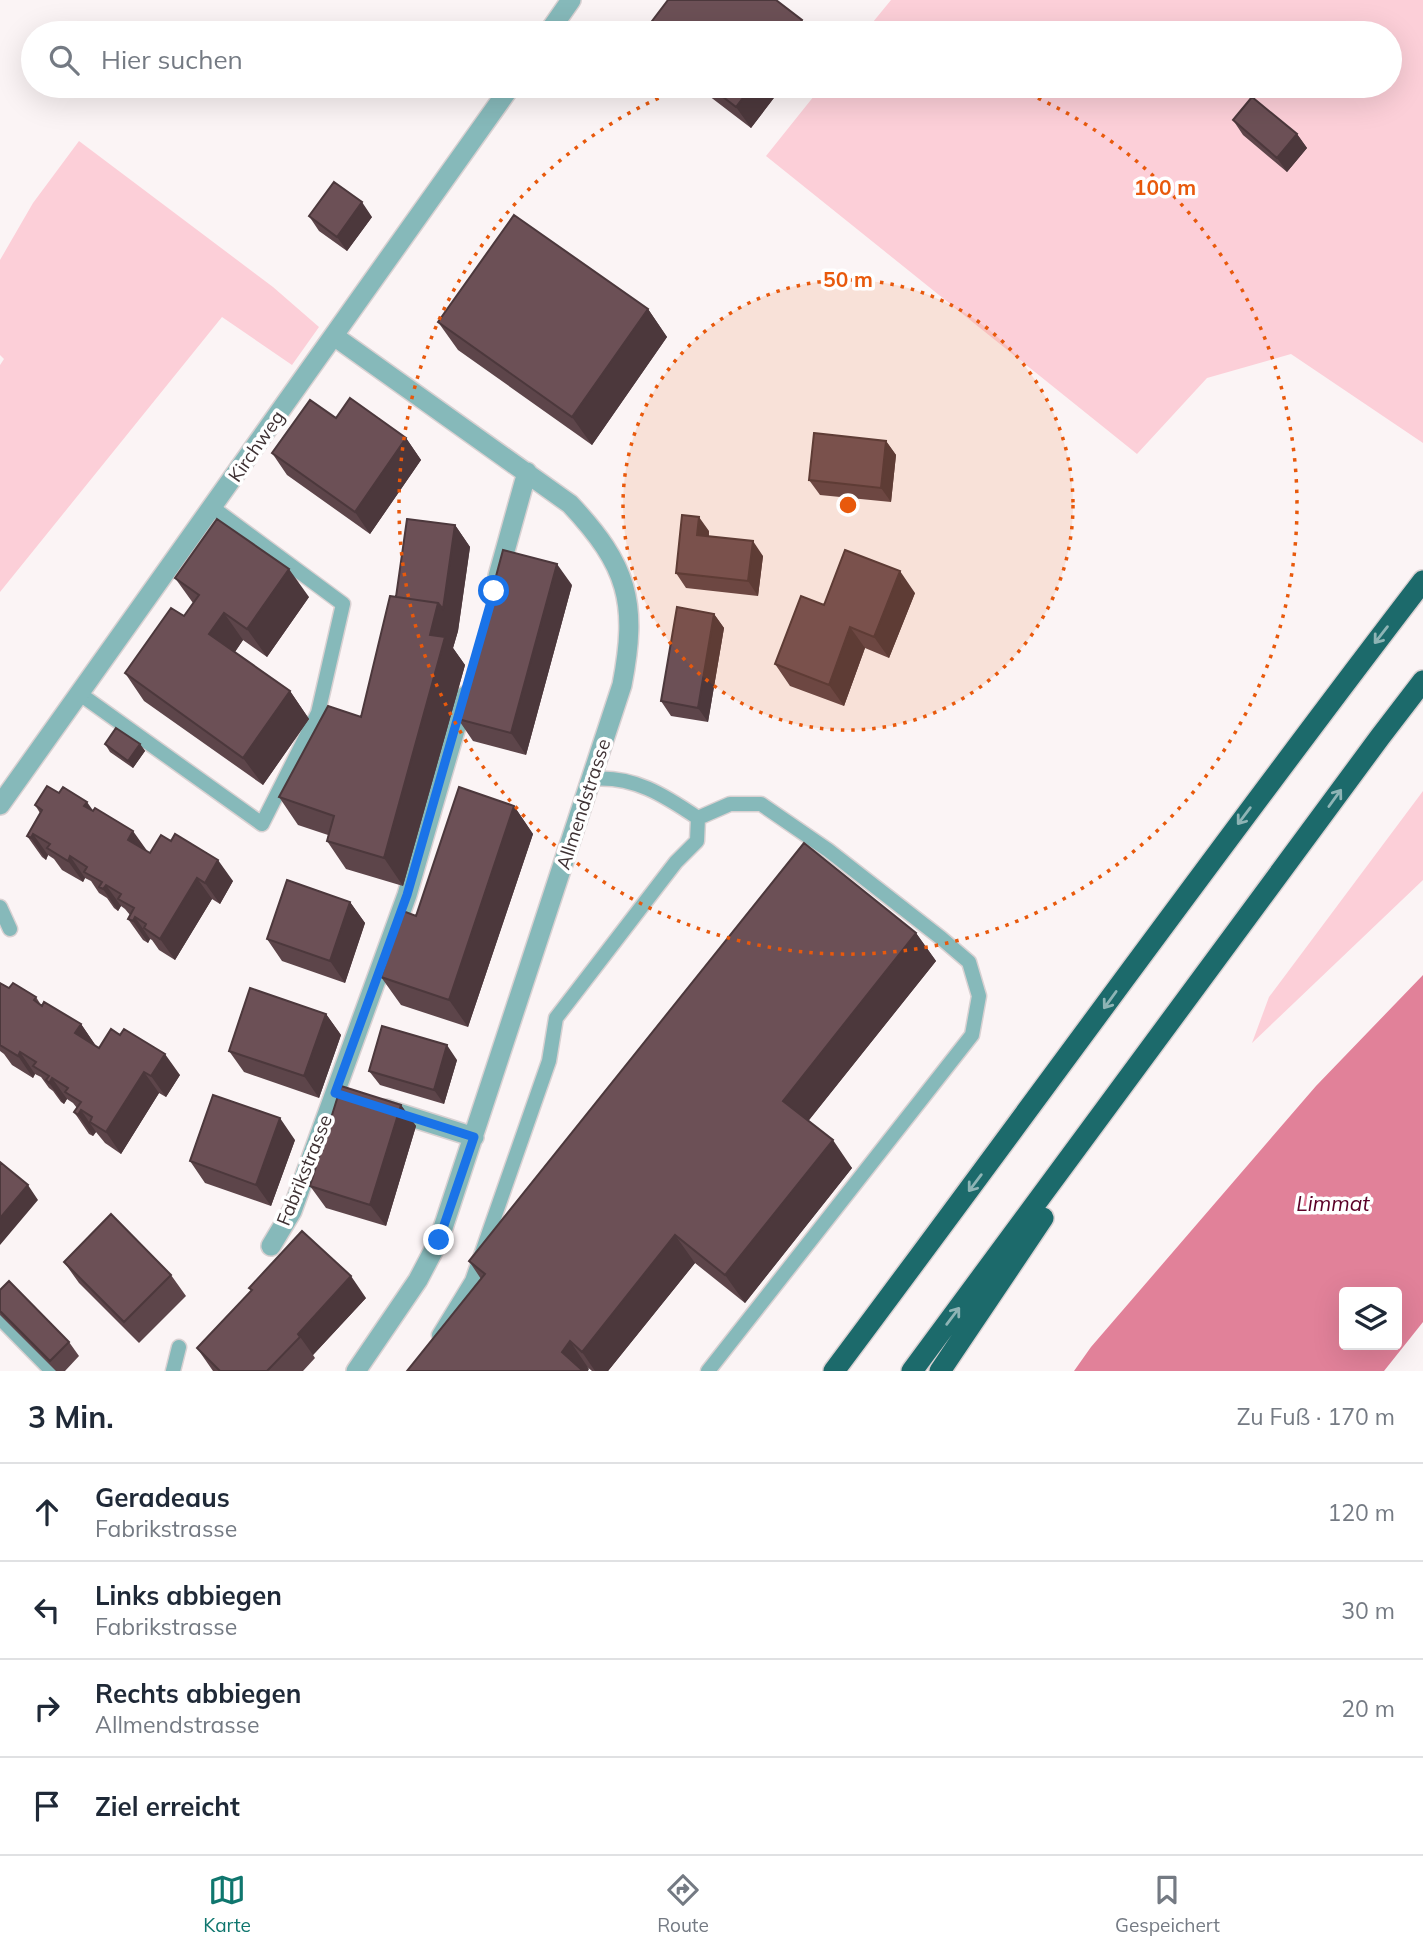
<!DOCTYPE html>
<html lang="de">
<meta charset="utf-8">
<style>
:root{--surface:#fff;--page:#f2f2f3;--text:#1f2937;--muted:#747a83;--line:#e0e1e3;--accent:#0f766e}
body{margin:0;font-family:Mulish,sans-serif;background:var(--page);color:var(--text)}
.controls{position:absolute;right:21px;bottom:21px;display:grid;overflow:hidden;border-radius:7px;box-shadow:0 7px 28px #0002}
.controls button{width:63px;height:63px;display:grid;place-items:center;padding:0;border:0;border-bottom:2px solid var(--line);background:var(--surface);color:var(--text);font:35px sans-serif}
.stop{position:absolute;width:21px;height:21px;margin:-16px;border:5px solid #1a73e8;border-radius:50%;background:#fff}
.stop.end{background:#1a73e8;border-color:#fff;box-shadow:0 2px 7px #0008}
.list{margin:0;padding:0;list-style:none}
h2{display:flex;justify-content:space-between;align-items:center;height:91px;margin:0;padding:0 28px;font-size:30px}
h2 small{font-size:23px;font-weight:400;color:var(--muted)}
.list li{display:grid;grid-template-columns:46px 1fr auto;gap:21px;align-items:center;box-sizing:border-box;height:98px;padding:0 28px;border-top:2px solid var(--line)}
.list b{display:block;font-size:26px;white-space:nowrap}
.list p{margin:0;font-size:23px;white-space:nowrap;color:var(--muted)}
.list em{font-size:23px;font-style:normal;color:var(--muted)}
.icon{flex:none;width:38px;height:38px;fill:none;stroke:currentColor;stroke-width:2;stroke-linecap:round;stroke-linejoin:round}
.map{position:relative;flex:none;width:1423px;height:1371px;overflow:hidden}
.search{position:absolute;background:var(--surface);box-shadow:0 7px 28px #0002;left:21px;right:21px;top:21px;height:77px;display:flex;align-items:center;gap:18px;box-sizing:border-box;padding:0 24px;border-radius:38px;color:var(--muted);font-size:26px}
.sheet{height:483px;background:var(--surface)}
nav{display:flex;justify-content:space-around;align-items:center;box-sizing:border-box;height:98px;border-top:2px solid var(--line);background:var(--surface);font-size:19px;color:var(--muted)}
nav a{display:grid;justify-items:center;gap:4px}
nav .on{color:var(--accent)}
.map>svg:first-child{display:block}
</style>
<div class="map">
<svg width="1423" height="1371" viewBox="0 0 1423 1371">
<rect width="100%" height="100%" fill="#fbf4f5"/>
<path fill="#fccfd8" d="M891,0H1423V443L1291,354L1207,378L1137,454L766,156L822,86H1390V33H864Z
M79,141L273,287L319,327L292,365L222,317L0,592V365L4,359L0,355V260L33,203Z
M1423,791V880L1252,1043L1269,997Z"/>
<path fill="#e18199" fill-rule="evenodd" d="M1423,975V1322L1384,1371H1074L1091,1347L1316,1086ZM1344,1292H1397V1345H1344Z"/>
<g fill="none" stroke-linecap="round" stroke-linejoin="round">
<defs>
<path id="service" d="M80,694L262,824L318,713L343,604L213,508
M698,818L730,804H761L828,850L941,938L969,962L979,996L972,1035L708,1371
M0,907L10,929
M0,1318L52,1371
M439,1335L472,1281L549,1061L556,1018L676,862L697,841L698,818C664,795 633,775 591,779
M173,1371L179,1347"/>
<path id="minor" d="M548,33L571,0
M334,336L570,504C628,566 638,602 622,685L439,1240L418,1280L356,1371
M498,576L527,472
M0,805L511,86
M386,1109L474,1137
M271,1246L292,1211L407,895L465,696"/>
<path id="motorway" d="M834,1371C1031,1108 1223,841 1423,581
M912,1371L1380,737L1423,681
M940,1371L1043,1218"/>
</defs>
<use href="#service" stroke="#d9d1d2" stroke-width="17"/>
<use href="#minor" stroke="#d9d1d2" stroke-width="22"/>
<use href="#motorway" stroke="#d9d1d2" stroke-width="24"/>
<use href="#service" stroke="#86b9ba" stroke-width="14"/>
<use href="#minor" stroke="#86b9ba" stroke-width="19"/>
<use href="#motorway" stroke="#1c6a6b" stroke-width="21"/>
</g>
<path fill="#5d454a" d="M696,86H783L751,128Z
M1233,120L1297,134L1307,148L1287,172L1243,135Z
M309,216L372,217L347,251L319,231Z
M648,309L667,337L592,445L458,350L438,322Z
M336,418L406,438L421,460L370,534L287,475L272,453Z
M886,441L896,455L891,502L820,495L809,480Z
M455,525L470,547L458,631L453,648L465,665L403,886L346,869L327,841L328,835L298,825L279,797L361,717L396,597Z
M709,531V536L763,556L758,596L686,588L676,573Z
M175,578L309,597L267,657L243,640L235,652L290,691L309,719L263,785L144,701L125,673L184,616L193,603Z
M572,585L526,755L473,741L458,719Z
M915,593L889,658L865,648L844,706L790,686L775,664L824,605Z
M714,614L724,628L708,722L671,716L661,701Z
M105,744H140L145,751L133,768L110,752Z
M59,793L94,811L148,852L233,881L220,904L212,899L175,960L159,950L152,940L150,939L148,943L143,940L128,919L130,915L125,909L121,906L118,911L114,908L107,898L99,893L91,881L85,878L83,882L62,870L54,859L48,855L46,860L42,857L27,836L40,813L35,805Z
M514,806L533,834L468,1027L401,1005L381,977L416,916Z
M350,902L365,923L345,983L282,961L267,939Z
M916,933L936,961L808,1121L852,1168L745,1303L695,1263L608,1371H592L481,1279L469,1261Z
M0,983L9,988L36,997L41,1005L81,1024L96,1046L99,1048L180,1075L166,1097L159,1093L121,1154L105,1143L96,1132L93,1136L89,1134L74,1112L77,1108L73,1103L67,1099L64,1104L61,1102L53,1091L49,1088L41,1077L35,1074L33,1078L12,1065L4,1054L0,1051Z
M326,1014L341,1035L319,1098L244,1072L229,1051Z
M457,1060L444,1104L380,1085L369,1071Z
M401,1105L416,1126L386,1226L326,1208L310,1186Z
M295,1140L271,1206L205,1183L190,1161Z
M64,1262L171,1275L186,1296L139,1343L79,1283Z
M249,1288L366,1298L313,1355L315,1358L303,1371H213L197,1348L251,1291Z
M0,1290L69,1342L79,1356L65,1371H56L0,1315Z"/>
<path fill="#4c383c" d="M802,20L811,33H792Z
M752,86H783L751,128L736,107Z
M1297,134L1307,148L1287,172L1277,158Z
M362,202L372,217L347,251L337,237Z
M648,309L667,337L592,445L572,417Z
M406,438L421,460L370,534L355,512Z
M886,441L896,455L891,502L881,488Z
M699,517L709,531L707,550L697,535Z
M455,525L470,547L458,631L453,648L465,665L403,886L384,858L430,635Z
M753,541L763,556L758,596L748,581Z
M557,564L572,585L526,755L511,733Z
M289,569L309,597L267,657L247,629Z
M900,571L915,593L889,658L874,637Z
M224,613L243,640L228,662L209,634Z
M714,614L724,628L708,722L698,708Z
M850,627L865,648L844,706L829,685Z
M290,691L309,719L263,785L243,758Z
M140,744L145,751L133,768L128,761Z
M87,802L102,823L84,806Z
M514,806L533,834L468,1027L449,1000Z
M133,831L148,852L128,840Z
M33,834L48,855L46,860L31,838Z
M70,856L85,878L83,882L68,861Z
M218,860L233,881L220,904L205,883Z
M197,878L212,899L175,960L160,939Z
M106,885L121,906L118,911L103,889Z
M350,902L365,923L345,983L330,961Z
M135,917L150,939L148,943L133,921Z
M916,933L936,961L802,1129L783,1101Z
M326,1014L341,1035L319,1098L304,1076Z
M81,1024L96,1046L75,1033Z
M447,1045L457,1060L444,1104L434,1090Z
M20,1052L35,1074L33,1078L18,1056Z
M165,1054L180,1075L166,1097L151,1076Z
M144,1072L159,1093L121,1154L106,1132Z
M52,1078L67,1099L64,1104L49,1083Z
M401,1105L416,1126L386,1226L370,1205Z
M81,1110L96,1132L93,1136L78,1115Z
M280,1118L295,1140L271,1206L256,1185Z
M833,1140L852,1168L745,1303L725,1275Z
M28,1185L38,1200L0,1245V1218Z
M675,1235L695,1263L608,1371H595L582,1352Z
M351,1276L366,1298L313,1355L298,1334Z
M570,1341L589,1369L588,1371H575L562,1352Z"/>
<path fill="#6c5056" stroke="#4c383c" stroke-width="2" d="M668,0H776L802,20L792,33H643Z
M709,86H752L736,107Z
M1252,97L1297,134L1277,158L1233,120Z
M334,182L362,202L337,237L309,216Z
M514,215L648,309L572,417L438,322Z
M350,398L406,438L355,512L272,453L310,400L336,418Z
M814,433L886,441L881,488L809,480Z
M682,515L699,517L697,535L753,541L748,581L676,573Z
M217,519L289,569L247,629L224,613L209,634L290,691L243,758L125,673L171,608L184,616L199,595L175,578Z
M407,519L455,525L443,609L438,603L396,597Z
M503,550L557,564L511,733L458,719Z
M845,550L900,571L874,637L850,627L829,685L775,664L801,596L824,605Z
M390,596L438,603L430,635L445,637L384,858L327,841L334,816L279,797L328,706L361,717Z
M677,607L714,614L698,708L661,701Z
M116,728L140,744L128,761L105,744Z
M47,786L59,793L63,787L87,802L84,806L93,811L95,808L133,831L128,840L150,853L161,835L171,841L175,834L218,860L205,883L197,878L160,939L144,928L146,924L135,917L133,921L128,919L134,908L118,899L121,894L106,885L103,889L99,887L102,882L84,872L87,867L70,856L68,861L47,848L50,844L33,834L31,838L27,836L42,810L35,805Z
M459,787L514,806L449,1000L381,977L403,911L416,916Z
M804,843L916,933L783,1101L833,1140L725,1275L675,1235L582,1352L570,1341L562,1352L583,1371H407L485,1274L469,1261Z
M287,880L350,902L330,961L267,939Z
M0,983L9,988L13,983L36,997L34,1000L42,1006L44,1002L81,1024L75,1033L99,1048L111,1029L120,1035L124,1029L165,1054L151,1076L144,1072L106,1132L90,1122L92,1117L81,1110L78,1115L74,1112L81,1102L65,1092L68,1088L52,1078L49,1083L46,1080L49,1076L33,1066L36,1062L20,1052L18,1056L0,1045Z
M250,988L326,1014L304,1076L229,1051Z
M382,1026L447,1045L434,1090L369,1071Z
M341,1086L401,1105L370,1205L310,1186Z
M213,1095L280,1118L256,1185L190,1161Z
M0,1162L28,1185L0,1218Z
M111,1214L171,1275L124,1322L64,1262Z
M302,1231L351,1276L298,1334L300,1337L267,1371H220L197,1348L252,1290L249,1288Z
M9,1281L69,1342L50,1361L0,1311V1290Z"/>
<defs><path id="oneway-shaft" d="M-6 0H5M1.5-3L5.5 0L1.5 3" fill="none" stroke-width="1.6" stroke-linecap="round" stroke-linejoin="round" transform="scale(1.75)"/></defs>
<g stroke="#8eb4b5">
<use href="#oneway-shaft" transform="translate(1381 635) rotate(128)"/>
<use href="#oneway-shaft" transform="translate(1335 798) rotate(-54)"/>
<use href="#oneway-shaft" transform="translate(1244 816) rotate(127)"/>
<use href="#oneway-shaft" transform="translate(1110 1000) rotate(126)"/>
<use href="#oneway-shaft" transform="translate(975 1183) rotate(127)"/>
<use href="#oneway-shaft" transform="translate(953 1316) rotate(-53)"/>
</g>
<g fill="none" stroke-linecap="round" stroke-linejoin="round">
<path stroke="#1a73e8" stroke-width="9" d="M439,1240L474,1137L335,1093L407,895L494,591"/>
</g>
<circle cx="848" cy="505" r="225" fill="#e8590c" fill-opacity=".12"/>
<g fill="none" stroke="#e8590c" stroke-width="3.5" stroke-dasharray="3.5 7">
<circle cx="848" cy="505" r="225"/>
<path d="M1009 86A449 449 0 1 1 687 86"/>
</g>
<g text-anchor="middle" dominant-baseline="central" stroke-width="7" stroke-linejoin="round" paint-order="stroke">
<g font-size="19" fill="#3f3234" stroke="#fff">
<text transform="translate(256 446) rotate(-55)">Kirchweg</text>
<text transform="translate(583 804) rotate(-72)">Allmendstrasse</text>
<text transform="translate(304 1170) rotate(-68)">Fabrikstrasse</text>
</g>
<g font-size="21" font-style="italic" fill="#5b0127" stroke="#fff">
<text x="1333" y="1203">Limmat</text>
</g>
</g>
<circle cx="848" cy="505" r="10" fill="#e8590c" stroke="#fff" stroke-width="3.5"/>
<g font-size="21" text-anchor="middle" font-weight="bold" fill="#e8590c" stroke="#fff" stroke-width="7" stroke-linejoin="round" paint-order="stroke">
<text x="1165" y="195">100 m</text>
<text x="848" y="287">50 m</text>
</g>
</svg>
<div class="controls">
<button><svg class="icon" aria-label="layers" viewBox="0 0 24 24"><path d="M12 4l9 5-9 5-9-5zM3 14l9 5 9-5"/></svg></button>
</div>
<div class="stop" style="left:494px;top:591px"></div>
<div class="stop end" style="left:439px;top:1240px"></div>
<div class="search"><svg class="icon" aria-label="search" viewBox="0 0 24 24"><circle cx="10" cy="10" r="6"/><path d="M15 15l6 6"/></svg>Hier suchen</div>
</div>
<section class="sheet">
<h2>3 Min.<small>Zu Fuß · 170 m</small></h2>
<ul class="list">
<li><svg class="icon" aria-label="ahead" viewBox="0 0 24 24"><path d="M12 20V5M6 11l6-6 6 6"/></svg><div><b>Geradeaus</b><p>Fabrikstrasse</p></div><em>120 m</em></li>
<li><svg class="icon" aria-label="left" viewBox="0 0 24 24"><path d="M17 20v-9H6M10 6l-5 5 5 5"/></svg><div><b>Links abbiegen</b><p>Fabrikstrasse</p></div><em>30 m</em></li>
<li><svg class="icon" aria-label="right" viewBox="0 0 24 24"><path d="M7 20v-9h11M14 6l5 5-5 5"/></svg><div><b>Rechts abbiegen</b><p>Allmendstrasse</p></div><em>20 m</em></li>
<li><svg class="icon" aria-label="arrive" viewBox="0 0 24 24"><path d="M6 21V4h12l-3 4 3 4H6"/></svg><div><b>Ziel erreicht</b></div></li>
</ul>
</section>
<nav>
<a class="on"><svg class="icon" aria-label="map" viewBox="0 0 24 24"><path d="M3 6l6-2 6 2 6-2v14l-6 2-6-2-6 2zM9 4v14M15 6v14"/></svg>Karte</a>
<a><svg class="icon" aria-label="directions" viewBox="0 0 24 24"><path d="M12 3l9 9-9 9-9-9zM9 14v-3h6M13 9l2 2-2 2"/></svg>Route</a>
<a><svg class="icon" aria-label="saved" viewBox="0 0 24 24"><path d="M7 4h10v16l-5-4-5 4z"/></svg>Gespeichert</a>
</nav>
